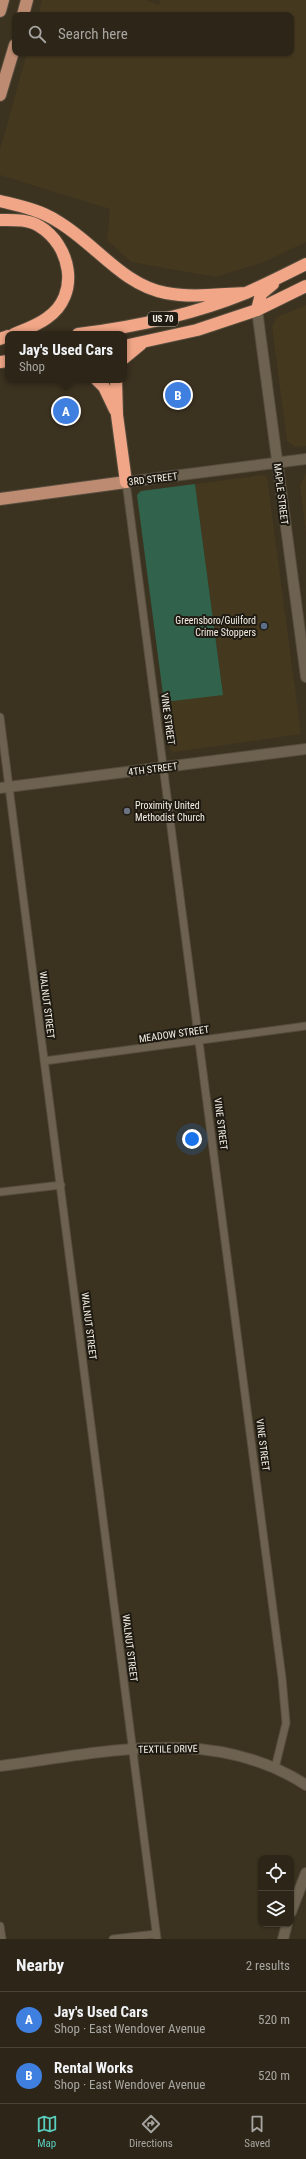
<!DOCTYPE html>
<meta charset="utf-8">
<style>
:root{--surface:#2d2618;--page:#352e21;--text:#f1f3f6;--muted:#a7a5a2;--line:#484337;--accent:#59cebe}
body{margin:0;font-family:"Roboto Condensed",sans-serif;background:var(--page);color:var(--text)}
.controls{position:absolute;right:12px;bottom:12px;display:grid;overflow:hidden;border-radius:8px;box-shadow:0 1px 3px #0004}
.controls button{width:36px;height:36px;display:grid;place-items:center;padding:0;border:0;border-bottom:1px solid var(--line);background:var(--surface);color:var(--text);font:20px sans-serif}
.you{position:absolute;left:192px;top:1139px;width:14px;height:14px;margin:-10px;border:3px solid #fff;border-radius:50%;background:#1a73e8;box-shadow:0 0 0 6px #1a73e833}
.badge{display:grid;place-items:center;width:26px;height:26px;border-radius:50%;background:var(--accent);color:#fff;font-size:13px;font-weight:700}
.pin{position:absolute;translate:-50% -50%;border:2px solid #fff;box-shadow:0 1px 4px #0006}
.popup{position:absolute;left:5px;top:331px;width:122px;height:52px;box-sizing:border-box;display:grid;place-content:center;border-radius:8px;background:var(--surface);filter:drop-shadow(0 1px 3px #0005);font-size:13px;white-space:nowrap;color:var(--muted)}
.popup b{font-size:15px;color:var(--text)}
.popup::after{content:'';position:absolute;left:50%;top:100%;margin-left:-8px;border:8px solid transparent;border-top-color:var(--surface)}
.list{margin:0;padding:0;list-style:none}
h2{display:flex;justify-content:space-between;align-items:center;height:52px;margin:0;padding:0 16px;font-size:17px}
h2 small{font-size:13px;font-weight:400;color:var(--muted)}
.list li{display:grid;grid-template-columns:26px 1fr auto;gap:12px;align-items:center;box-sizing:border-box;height:56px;padding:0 16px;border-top:1px solid var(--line)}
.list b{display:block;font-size:15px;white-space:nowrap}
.list p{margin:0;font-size:13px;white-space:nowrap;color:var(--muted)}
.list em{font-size:13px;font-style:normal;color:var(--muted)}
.icon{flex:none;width:22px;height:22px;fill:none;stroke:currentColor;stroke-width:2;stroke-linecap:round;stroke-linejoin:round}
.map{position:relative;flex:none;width:306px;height:1939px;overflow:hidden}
.search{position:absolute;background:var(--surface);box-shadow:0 1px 3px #0004;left:12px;right:12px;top:12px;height:44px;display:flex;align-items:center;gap:10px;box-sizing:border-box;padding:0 14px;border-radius:8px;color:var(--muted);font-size:15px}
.sheet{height:164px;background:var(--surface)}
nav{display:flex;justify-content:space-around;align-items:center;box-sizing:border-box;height:56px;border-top:1px solid var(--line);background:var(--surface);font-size:11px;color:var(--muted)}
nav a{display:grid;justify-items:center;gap:2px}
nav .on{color:var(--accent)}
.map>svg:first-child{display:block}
</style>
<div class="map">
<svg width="306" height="1939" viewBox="0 0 306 1939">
<rect width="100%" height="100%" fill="#3c3220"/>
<path fill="#44381f" d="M42,0H147L159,5L160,0H306V242L264,262L216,277L131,262L107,240L110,209L0,175V150L27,53H291V15H38Z
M306,305V446L295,447L287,441L272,327L277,317Z
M306,473V533L300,486Z
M264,475L267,477L301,734L174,752L171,751L164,702L223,694L195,484Z"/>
<path fill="#31634c" d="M195,484L223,695L164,702L137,495L141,491Z"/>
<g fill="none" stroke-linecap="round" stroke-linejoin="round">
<defs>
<path id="street" d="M126,482L282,1678L286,1723L275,1768
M0,717L157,1939
M44,1061L306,1026
M0,1192L61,1185
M0,1926L2,1939
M113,1939L156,1934"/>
<path id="secondary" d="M257,310L306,677
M126,482L306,459
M0,788L306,749
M0,1766C102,1753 213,1724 306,1785
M291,1912L306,1873
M283,1939L287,1924"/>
<path id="primary" d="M0,11L3,0
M23,15L27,0
M0,95L15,45
M0,499L126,482"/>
<path id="highway" d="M0,201C20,206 40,210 57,221C95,243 122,285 166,293C192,298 219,294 245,293
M0,220C13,220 28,219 39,226C71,245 81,295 47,318C38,325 24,330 14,334
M257,310L261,294L273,284
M78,334C135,327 192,315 246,293C266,284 286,274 306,264
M0,339L8,336
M124,346L197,330L257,310L306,286
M124,358L141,344
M0,362L8,361
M97,380L104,387L115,410
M116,380L117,415L126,482"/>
</defs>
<use href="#street" stroke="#564d3e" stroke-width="9"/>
<use href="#secondary" stroke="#564d3e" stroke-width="12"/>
<use href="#primary" stroke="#564d3e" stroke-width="14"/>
<use href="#highway" stroke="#564d3e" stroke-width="14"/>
<use href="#street" stroke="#6d624f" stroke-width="7"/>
<use href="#secondary" stroke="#6d624f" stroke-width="10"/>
<use href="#primary" stroke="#bc8b71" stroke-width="12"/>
<use href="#highway" stroke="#f1a787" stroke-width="12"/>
</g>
<circle fill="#5c6f8a" stroke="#1f1b13" stroke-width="1.5" cx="264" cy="626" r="4"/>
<circle fill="#6b7280" stroke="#1f1b13" stroke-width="1.5" cx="127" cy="811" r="4"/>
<g text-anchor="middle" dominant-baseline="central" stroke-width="4" stroke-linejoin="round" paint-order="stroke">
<rect fill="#1f1b13" stroke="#b6b0a6" stroke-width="1" x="148" y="312" width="30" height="14" rx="3"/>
<g font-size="9" font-weight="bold" fill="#f6f0e5">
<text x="163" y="319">US 70</text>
</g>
<g font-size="10" fill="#f6f0e5" stroke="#1f1b13">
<text transform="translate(153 479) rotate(-7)">3RD STREET</text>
<text transform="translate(281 494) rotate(83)">MAPLE STREET</text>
<text transform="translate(168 719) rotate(82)">VINE STREET</text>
<text transform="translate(153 769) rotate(-7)">4TH STREET</text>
<text transform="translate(47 1005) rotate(83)">WALNUT STREET</text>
<text transform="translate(174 1034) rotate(-8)">MEADOW STREET</text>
<text transform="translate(221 1124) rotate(83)">VINE STREET</text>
<text transform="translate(89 1326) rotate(83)">WALNUT STREET</text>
<text transform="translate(263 1445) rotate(83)">VINE STREET</text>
<text transform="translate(130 1648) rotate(83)">WALNUT STREET</text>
<text transform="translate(168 1749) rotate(-1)">TEXTILE DRIVE</text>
</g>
<g font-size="10" fill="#f6f0e5" stroke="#1f1b13" text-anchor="end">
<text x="256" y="620">Greensboro/Guilford<tspan x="256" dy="12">Crime Stoppers</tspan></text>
<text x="135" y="805" text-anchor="start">Proximity United<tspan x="135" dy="12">Methodist Church</tspan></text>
</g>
</g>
</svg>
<div class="controls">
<button><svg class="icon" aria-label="locate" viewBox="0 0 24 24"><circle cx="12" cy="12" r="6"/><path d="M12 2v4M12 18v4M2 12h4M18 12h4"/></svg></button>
<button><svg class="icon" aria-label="layers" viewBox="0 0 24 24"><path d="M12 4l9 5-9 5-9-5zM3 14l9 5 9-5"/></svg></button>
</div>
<div class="you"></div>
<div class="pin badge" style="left:66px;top:411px;background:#3f7fe0">A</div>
<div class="popup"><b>Jay's Used Cars</b>Shop</div>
<div class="pin badge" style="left:178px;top:395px;background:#3f7fe0">B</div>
<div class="search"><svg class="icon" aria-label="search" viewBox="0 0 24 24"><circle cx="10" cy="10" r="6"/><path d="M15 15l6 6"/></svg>Search here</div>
</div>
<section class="sheet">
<h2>Nearby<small>2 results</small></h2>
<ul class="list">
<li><span class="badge" style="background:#3f7fe0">A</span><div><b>Jay's Used Cars</b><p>Shop · East Wendover Avenue</p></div><em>520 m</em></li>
<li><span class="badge" style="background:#3f7fe0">B</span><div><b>Rental Works</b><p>Shop · East Wendover Avenue</p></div><em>520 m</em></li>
</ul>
</section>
<nav>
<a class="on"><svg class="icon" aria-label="map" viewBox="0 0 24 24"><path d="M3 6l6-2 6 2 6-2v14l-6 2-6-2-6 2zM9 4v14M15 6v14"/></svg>Map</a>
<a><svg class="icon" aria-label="directions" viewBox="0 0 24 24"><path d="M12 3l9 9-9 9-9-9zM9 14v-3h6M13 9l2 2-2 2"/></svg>Directions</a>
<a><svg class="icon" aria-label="saved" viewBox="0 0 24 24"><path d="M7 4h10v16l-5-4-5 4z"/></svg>Saved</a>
</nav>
